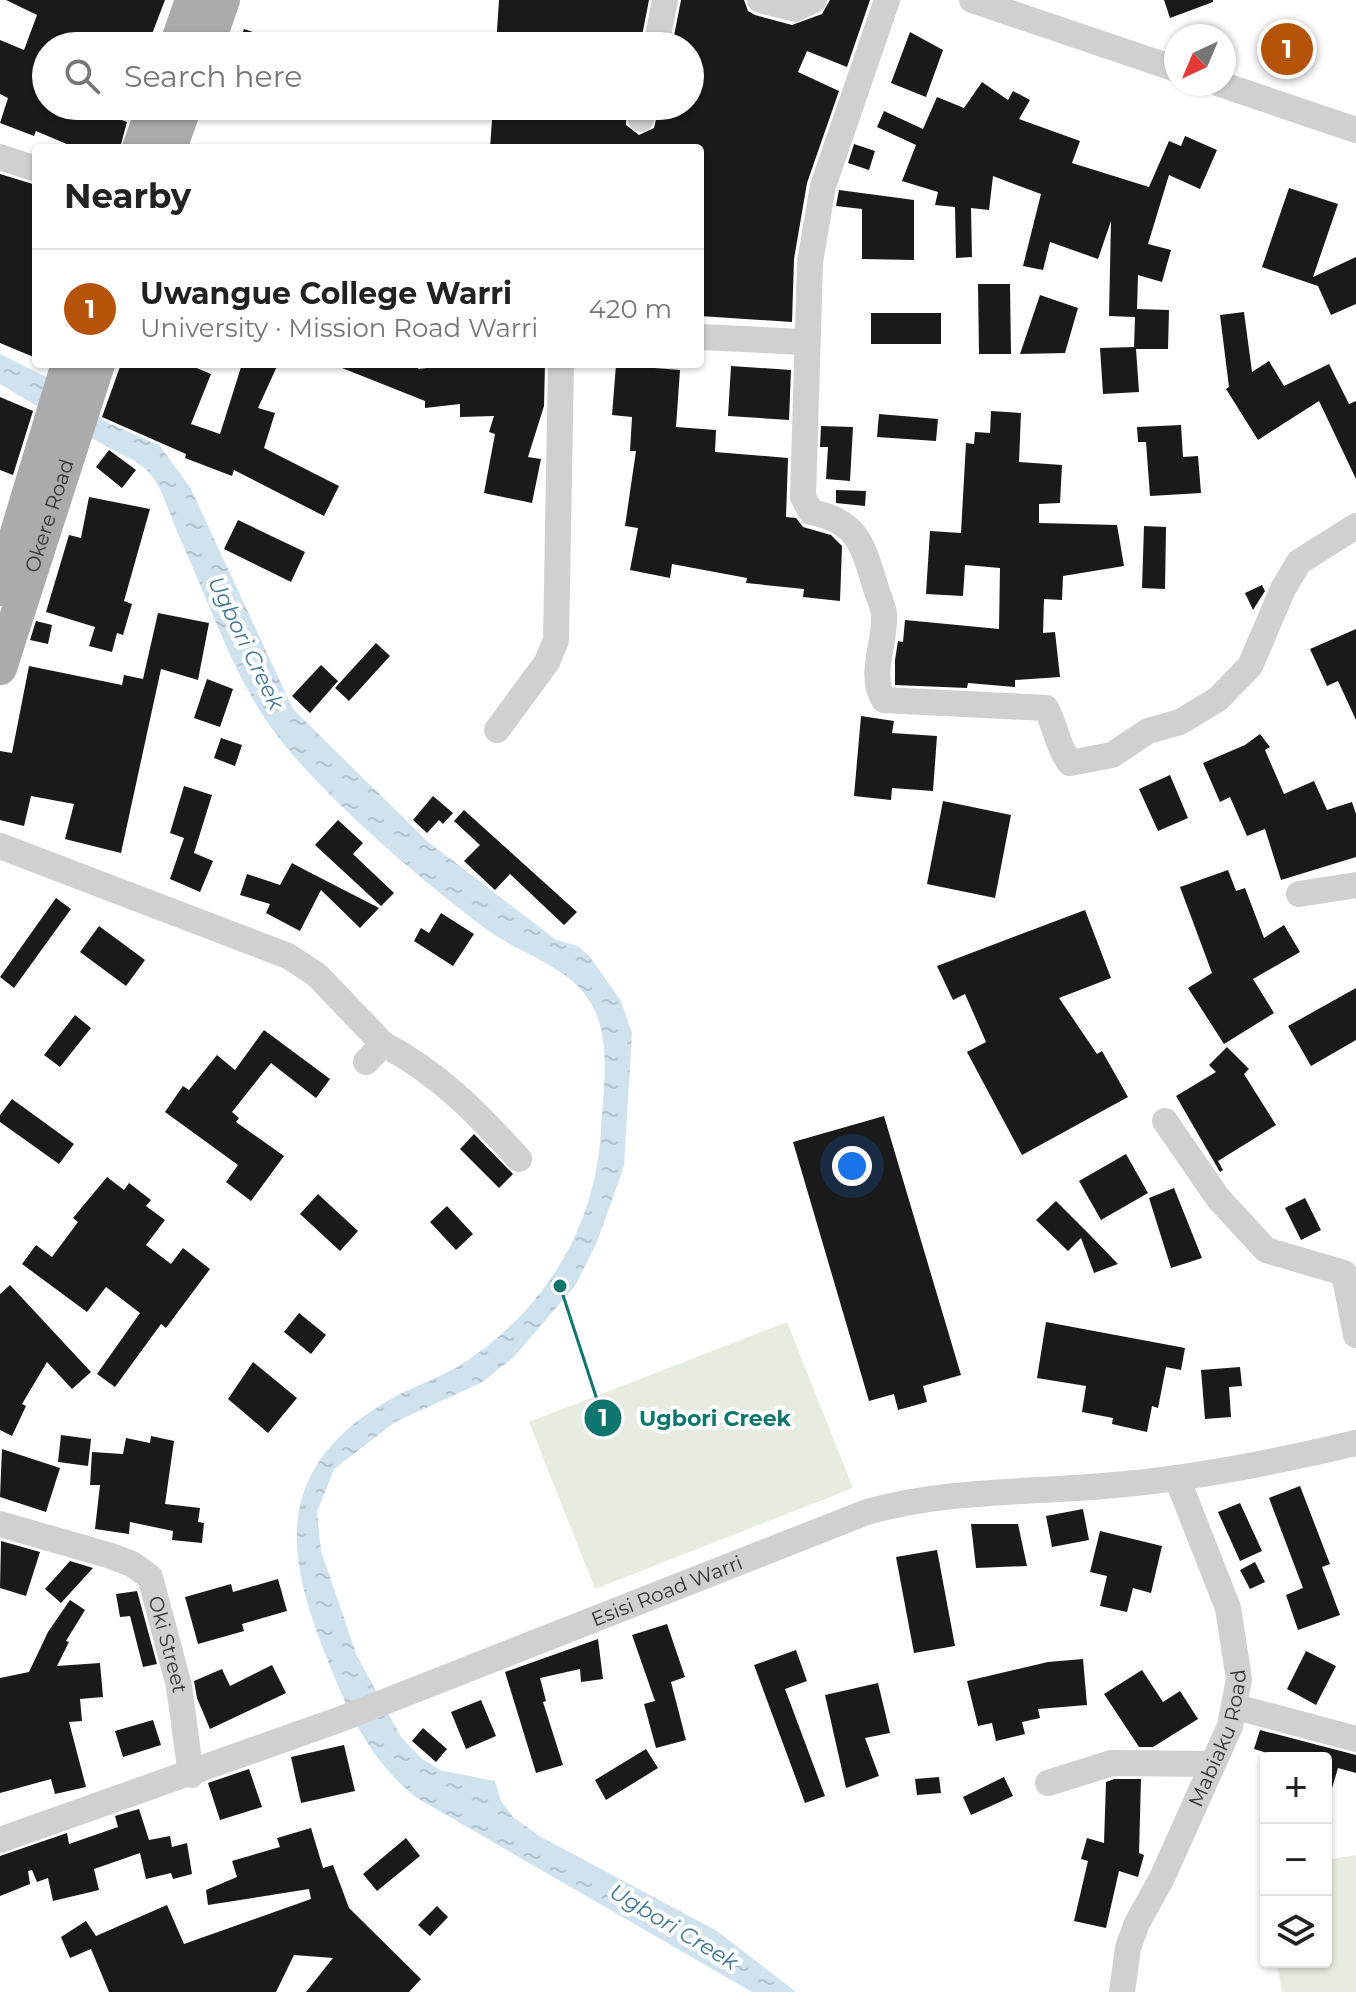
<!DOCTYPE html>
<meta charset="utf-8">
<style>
:root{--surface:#fff;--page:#f6f6f6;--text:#222;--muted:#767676;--line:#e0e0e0;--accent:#b45309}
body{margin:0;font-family:Montserrat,sans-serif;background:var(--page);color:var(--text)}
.controls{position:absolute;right:24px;bottom:24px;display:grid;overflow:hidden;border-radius:8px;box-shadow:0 2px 6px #0004}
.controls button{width:72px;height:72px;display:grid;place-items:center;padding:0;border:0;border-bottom:2px solid var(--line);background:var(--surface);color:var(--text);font:40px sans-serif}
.compass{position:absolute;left:1164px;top:24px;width:72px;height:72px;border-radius:50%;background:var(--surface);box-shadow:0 2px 6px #0004;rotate:224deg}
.you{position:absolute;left:852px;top:1166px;width:28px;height:28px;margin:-20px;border:6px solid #fff;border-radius:50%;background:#1a73e8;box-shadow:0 0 0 12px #1a73e833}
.badge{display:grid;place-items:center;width:52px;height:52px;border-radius:50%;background:var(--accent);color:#fff;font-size:26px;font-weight:700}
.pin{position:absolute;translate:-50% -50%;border:4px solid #fff;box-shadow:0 2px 8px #0006}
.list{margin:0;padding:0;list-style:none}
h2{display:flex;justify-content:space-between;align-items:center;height:104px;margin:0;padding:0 32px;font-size:34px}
h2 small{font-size:26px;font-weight:400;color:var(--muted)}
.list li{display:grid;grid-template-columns:52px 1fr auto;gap:24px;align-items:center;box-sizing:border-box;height:120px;padding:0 32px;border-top:2px solid var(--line)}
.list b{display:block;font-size:30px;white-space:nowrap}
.list p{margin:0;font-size:26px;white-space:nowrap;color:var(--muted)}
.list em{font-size:26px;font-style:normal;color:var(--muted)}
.icon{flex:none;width:44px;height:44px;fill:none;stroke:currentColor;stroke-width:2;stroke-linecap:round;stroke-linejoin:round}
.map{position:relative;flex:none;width:1356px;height:1992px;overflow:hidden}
.search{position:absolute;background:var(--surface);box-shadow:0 2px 6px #0004;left:32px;top:32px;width:672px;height:88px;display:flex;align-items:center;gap:20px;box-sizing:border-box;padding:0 28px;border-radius:44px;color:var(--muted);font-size:30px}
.panel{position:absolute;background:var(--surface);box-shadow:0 2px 6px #0004;left:32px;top:144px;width:672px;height:224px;border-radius:8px}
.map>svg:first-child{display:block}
</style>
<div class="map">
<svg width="1356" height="1992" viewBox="0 0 1356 1992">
<defs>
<pattern id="water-ripples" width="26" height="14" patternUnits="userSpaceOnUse" patternTransform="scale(2)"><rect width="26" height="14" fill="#cfe2ee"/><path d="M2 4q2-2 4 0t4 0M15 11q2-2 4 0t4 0" fill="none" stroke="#b2c2cd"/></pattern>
</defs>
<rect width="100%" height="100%" fill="#fff"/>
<path fill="#e6ecdf" d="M787,1322L853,1488L595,1589L529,1422Z
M1356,1855V1992H1282L1277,1962H1326V1860Z"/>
<path fill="url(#water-ripples)" d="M0,354L52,380L106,422L159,445L190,487L293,709L427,841L556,940L578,946L590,957L621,1001L632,1033L624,1166L597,1242L575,1286L513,1358L481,1383L395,1422L334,1469L317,1512L321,1551L357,1656L401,1737L421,1758L440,1770L495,1781L501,1801L513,1817L541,1837L717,1931L796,1992H752L417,1798C366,1758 344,1703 321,1643C282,1541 282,1465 384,1403C408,1388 435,1380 459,1366C543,1313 596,1228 601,1130C603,1091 611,1047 595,1011C575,966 522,956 486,929C422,881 338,809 287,748C236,688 211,605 178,534C170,515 163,490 151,475C141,461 119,454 104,445C69,425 35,405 0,384Z"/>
<path fill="#1a1a1a" d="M6,0H165L152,34L158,37L157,46H46V106H85L127,122L120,148H76L36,131L34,136L0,123L8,98L0,94V40L24,50L37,15Z
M499,0H649L640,46H496Z
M681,0H744L748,11L755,15L792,25L822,14L830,0H870L847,67L807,51L798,72L839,91L807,183L794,259L792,322L700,316V148H490L493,106H627L626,125L639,135L654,128L659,106H690V46H672Z
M1164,0H1213V2L1170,18Z
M244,29L285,43V46H238Z
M910,32L943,50L926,97L891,83Z
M982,82L1008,100L1013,91L1030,100L1019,119L1080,141L1072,163L1149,187L1169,141L1181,146L1185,136L1217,150L1200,189L1169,175L1148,244L1171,250L1162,282L1138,275L1137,309L1169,310L1168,349H1136L1139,392L1103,394L1100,348L1134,347L1135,317L1109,316L1111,221L1098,259L1050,242L1043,270L1023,266L1041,194L993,176L989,210L971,208L972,257L956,258L955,207L935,205L938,192L902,181L916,145L877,127L884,111L923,129L937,97L964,108Z
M854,144L875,151L869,170L848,163Z
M0,174L36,185V358L0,343Z
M1289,188L1338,204L1313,277L1356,257V304L1331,315L1318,286L1262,267Z
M839,190L914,200V260L862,259V209L836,206Z
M978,284H1010L1011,354H979Z
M1040,295L1078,308L1065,353L1020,354Z
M1244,312L1252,372L1269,361L1284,386L1329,364L1349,404L1356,401V479L1319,401L1258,440L1226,389L1229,387L1220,315Z
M871,313H941V344H871Z
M121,364H187L211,374L191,424L220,434L242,364H278L258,408L275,413L264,448L339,486L324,516L234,470L232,476L185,458L186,454L102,417Z
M332,364H420L418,369L463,364H545L544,406L528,457L541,459L532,503L484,493L495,434L489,432L494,416L460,417V404L425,408V401Z
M616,365L680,370L676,427L716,430L715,452L788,458L786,517L796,518L803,527L831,535L842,546L840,601L803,597L804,589L746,583L747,578L672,564L670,578L630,570L638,528L625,526L636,451H630L632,417L612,415Z
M731,366L791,370L789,420L728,416Z
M0,397L33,411L13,475L0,470Z
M991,411L1021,413L1019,462L1062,465L1060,503L1039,504V523L1117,525L1124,566L1063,576L1062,600L1044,599L1043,633L1055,632L1060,677L1015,680V687L968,683L967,688L895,685V660L898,641L903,642L905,620L999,629L1000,568L965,565L963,596L926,594L930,531L961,533L966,443L974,444L975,432L990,433Z
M879,414L938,419L936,441L877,437Z
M1181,425L1183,457L1198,456L1201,493L1150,496L1146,442H1138L1137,427Z
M821,426L853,427L850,481L826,479L828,447H820Z
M109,450L136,470L122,488L96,467Z
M836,490L866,491L865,506L836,503Z
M89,497L150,509L124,601L132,604L123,635L117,633L112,652L89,646L95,627L46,612L69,535L81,538Z
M238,520L305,552L291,582L224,549Z
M1144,526L1166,527L1165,589L1142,588Z
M1262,585L1265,591L1253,610L1245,593Z
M158,613L209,623L198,680L161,669L121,853L65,839L74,804L31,796L24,826L0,820V751L12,753L29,666L122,685L124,675L143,679Z
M36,621L52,625L48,644L30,640Z
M1356,629V720L1338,681L1327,686L1310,649Z
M376,643L390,656L349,701L335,688Z
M321,665L338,681L310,713L292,696Z
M207,679L233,689L220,727L194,718Z
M861,716L894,721L892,733L937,736L933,791L892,788L891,800L854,796Z
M1260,734L1270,747L1265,750L1284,794L1314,781L1327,810L1352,802L1356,814V857L1281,880L1265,829L1247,836L1230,797L1220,802L1203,763L1245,745Z
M221,738L242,745L235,766L214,758Z
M1170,775L1188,818L1158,831L1139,789Z
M184,786L212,795L194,853L213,861L200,892L170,879L184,838L170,833Z
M433,796L453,813L443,824L439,820L427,833L413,820Z
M943,801L1011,815L995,898L927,884Z
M464,810L577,912L564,925L510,874L495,890L464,861L480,845L454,821Z
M338,820L363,843L353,854L394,893L381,906L315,845Z
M292,863L307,871L379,908L360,928L321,890L300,931L266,913L270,904L240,895L247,874L280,885Z
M1228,870L1236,891L1245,888L1264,938L1284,925L1300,952L1253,979L1274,1013L1224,1044L1188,988L1212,973L1180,887Z
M56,898L71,909L14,988L0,977Z
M1085,910L1111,978L1059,998L1097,1054L1102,1051L1128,1097L1022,1155L967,1052L986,1042L965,994L953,1000L937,966Z
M441,913L474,934L453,966L414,941L421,928L429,933Z
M99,926L145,960L126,986L80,952Z
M1356,988V1040L1311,1066L1288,1026Z
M75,1015L91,1028L60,1067L44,1055Z
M264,1030L330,1079L316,1098L271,1063L232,1112L239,1118L236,1122L284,1156L251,1201L226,1182L238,1165L165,1112L183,1086L189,1090L217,1055L235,1070Z
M1227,1047L1249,1069L1244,1074L1276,1125L1218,1161L1223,1170L1220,1172L1176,1096L1216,1072L1209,1065Z
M12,1099L74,1144L59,1164L0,1122V1115Z
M884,1116L961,1375L923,1386L927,1402L898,1410L894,1394L869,1401L793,1142Z
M474,1134L513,1174L499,1188L460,1149Z
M1126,1154L1148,1193L1101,1220L1079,1181Z
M107,1177L124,1190L129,1183L151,1200L146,1206L165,1220L146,1245L171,1264L183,1248L210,1269L166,1328L161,1324L115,1387L97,1374L140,1313L106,1287L87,1312L22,1264L36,1245L52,1257L78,1222L73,1218Z
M1174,1188L1202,1258L1171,1268L1149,1198Z
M318,1194L358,1231L340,1251L300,1214Z
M1305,1198L1321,1230L1301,1240L1285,1208Z
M1056,1201L1087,1232L1118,1264L1094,1273L1081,1238L1068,1251L1036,1220Z
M447,1206L473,1234L456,1250L430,1222Z
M10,1285L91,1372L72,1389L47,1362L22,1404L26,1406L12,1436L0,1430V1294Z
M299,1313L326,1335L311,1354L284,1332Z
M1046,1322L1185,1348L1181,1370L1166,1367L1158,1408L1152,1406L1147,1432L1112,1424L1113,1418L1082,1412L1086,1386L1037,1378Z
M253,1362L297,1398L268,1433L228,1399Z
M1240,1367L1242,1386L1229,1387L1231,1417L1205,1419L1201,1370Z
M61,1435L91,1439L88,1466L58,1462Z
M151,1436L174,1441L165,1504L200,1508L198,1522L204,1523L202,1543L172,1540L173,1531L130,1522L129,1534L95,1529L100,1485H90L92,1452L123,1454L126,1438L150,1443Z
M2,1449L60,1468L46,1512L0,1497Z
M1300,1486L1330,1564L1322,1567L1340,1615L1298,1630L1286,1595L1303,1588L1269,1498Z
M1240,1503L1262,1551L1240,1561L1218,1512Z
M1083,1509L1089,1540L1052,1547L1046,1516Z
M971,1524H1018L1027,1566L976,1568Z
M1100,1531L1162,1546L1151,1593L1133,1588L1127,1612L1100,1606L1107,1576L1090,1572Z
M1,1541L40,1552L26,1596L0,1588Z
M937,1550L955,1646L914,1653L896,1557Z
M70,1561L93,1568L61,1603L45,1589Z
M1255,1562L1265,1582L1250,1589L1240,1570Z
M278,1579L287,1611L242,1624L244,1631L198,1644L185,1597L231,1584L233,1592Z
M137,1591L157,1664L143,1667L130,1616L120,1617L116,1594Z
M70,1600L85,1610L66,1641L69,1642L57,1666L100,1663L103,1697L80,1699L82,1721L69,1722L86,1787L55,1794L51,1779L0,1793V1678L29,1672L48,1632Z
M667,1624L685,1677L671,1682L686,1740L656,1748L644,1704L655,1701L632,1635Z
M598,1639L603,1679L581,1682L580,1669L540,1678L546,1701L543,1702L563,1765L536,1773L505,1672Z
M796,1650L807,1681L785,1689L825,1796L805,1803L754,1665Z
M1306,1651L1336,1666L1316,1705L1287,1689Z
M1083,1659L1087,1705L1038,1709L1040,1718L1022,1722L1025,1734L996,1741L992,1723L978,1726L967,1681L1048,1662Z
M272,1665L286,1693L210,1729L197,1698L194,1681L222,1669L230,1686Z
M1142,1670L1163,1702L1180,1691L1198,1719L1153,1747H1139L1104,1694Z
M878,1683L890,1733L865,1738L879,1776L846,1788L825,1695Z
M481,1700L496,1736L466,1749L451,1712Z
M153,1720L161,1745L123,1757L115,1731Z
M423,1728L447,1749L436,1762L412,1741Z
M1260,1730L1356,1755V1773L1338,1768L1330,1795L1326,1794V1758H1284L1254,1749Z
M344,1745L355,1791L301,1803L291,1757Z
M646,1749L658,1768L606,1800L595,1780Z
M249,1769L262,1807L220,1820L208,1783Z
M939,1777L941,1793L917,1795L915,1779Z
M1004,1777L1013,1796L971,1815L963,1797Z
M1114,1779H1141L1139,1853L1144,1855L1138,1877L1119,1871L1106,1928L1074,1921L1088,1861L1081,1859L1087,1838L1104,1843L1106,1782Z
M139,1809L149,1840L170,1836L172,1847L187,1843L192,1874L173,1879L171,1873L146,1879L140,1853L94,1869L99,1890L53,1901L48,1878L37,1882L32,1870L28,1871L30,1884L0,1896V1856L67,1833L69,1844L118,1827L115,1816Z
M311,1828L323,1868L333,1865L349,1908L421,1979L409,1992H306L333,1958L294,1955L276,1992H109L91,1949L70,1958L61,1937L86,1921L96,1936L167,1905L184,1944L311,1899L309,1889L208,1905L206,1890L237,1877L232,1861L280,1847L277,1838Z
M406,1838L420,1856L377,1891L363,1874Z
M437,1906L448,1917L430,1936L418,1925Z"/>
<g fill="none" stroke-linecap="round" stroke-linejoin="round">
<g stroke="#d0d0d0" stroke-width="26">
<path d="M760,0L795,9L814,0"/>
<path d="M887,0L823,186L810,262L803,497L811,512C857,521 862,543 875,585C877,594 883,605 884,614C886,643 868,674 884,700L1046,708C1056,727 1057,746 1070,763L1112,755L1148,731L1180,722L1218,699L1250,666L1283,589L1299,562L1356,526"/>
<path d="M972,0L1176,69"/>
<path d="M656,46L665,0"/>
<path d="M1220,84L1356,130"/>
<path d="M641,119L643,106"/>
<path d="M0,157L36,169"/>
<path d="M700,337L805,342"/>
<path d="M497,730L547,662L556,640L561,364"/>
<path d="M0,846L288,956L317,975L383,1044L366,1062"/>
<path d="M1299,894L1356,885"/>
<path d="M383,1044C440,1074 476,1112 519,1159"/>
<path d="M1165,1121L1218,1198L1266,1250L1344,1273L1356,1335"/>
<path id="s1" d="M0,1524L111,1556L132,1564L150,1577L179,1686L191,1775"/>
<path d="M1236,1707L1356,1739"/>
<path d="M1048,1783L1112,1763L1213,1764"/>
<path id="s2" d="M0,1840L341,1719L867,1512C949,1489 1031,1493 1115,1485C1197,1478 1276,1462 1356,1443"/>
<path id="s3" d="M1122,1992L1128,1948L1137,1923L1162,1878L1230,1726L1239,1679L1228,1608L1177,1478"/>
</g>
<g stroke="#ababab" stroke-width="34">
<path d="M176,46L192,0"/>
<path d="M207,46L223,0"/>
<path d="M139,148L154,106"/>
<path d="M170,148L185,106"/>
<path d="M0,589L68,364"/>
<path id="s4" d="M0,668L98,364"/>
</g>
</g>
<g text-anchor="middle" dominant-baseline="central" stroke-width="8" stroke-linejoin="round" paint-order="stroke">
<g font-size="20" fill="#333" stroke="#fff">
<text stroke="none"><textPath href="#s4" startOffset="160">Okere Road</textPath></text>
<text stroke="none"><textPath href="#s2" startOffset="712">Esisi Road Warri</textPath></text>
<text stroke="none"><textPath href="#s1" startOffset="230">Oki Street</textPath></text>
<text stroke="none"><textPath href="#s3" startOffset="274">Mabiaku Road</textPath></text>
</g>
<g font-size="22" font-style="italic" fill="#3f7597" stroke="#fff">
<text transform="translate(246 643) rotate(64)">Ugbori Creek</text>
<text transform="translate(674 1927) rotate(31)">Ugbori Creek</text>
</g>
</g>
<path fill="none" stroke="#0f766e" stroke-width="3" d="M560 1286L603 1418"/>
<g fill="#0f766e" stroke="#fff" stroke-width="3">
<circle cx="560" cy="1286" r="8"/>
<circle cx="603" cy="1418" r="20"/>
</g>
<g font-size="24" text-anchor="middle" font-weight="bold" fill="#fff">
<text x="603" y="1426">1</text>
</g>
<g font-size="22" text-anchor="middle" font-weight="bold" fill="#0f766e" stroke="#fff" stroke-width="8" stroke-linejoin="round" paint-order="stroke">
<text x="715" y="1426">Ugbori Creek</text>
</g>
</svg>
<div class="controls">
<button>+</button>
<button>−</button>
<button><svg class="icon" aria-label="layers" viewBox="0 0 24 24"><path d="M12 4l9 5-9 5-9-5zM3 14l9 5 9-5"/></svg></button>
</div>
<svg class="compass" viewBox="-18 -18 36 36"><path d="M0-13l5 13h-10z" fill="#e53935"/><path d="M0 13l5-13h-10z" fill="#767676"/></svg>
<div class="you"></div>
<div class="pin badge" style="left:1287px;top:49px">1</div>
<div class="search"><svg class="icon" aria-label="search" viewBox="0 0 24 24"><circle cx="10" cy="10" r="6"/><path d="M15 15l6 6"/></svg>Search here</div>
<section class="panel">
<h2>Nearby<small></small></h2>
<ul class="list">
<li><span class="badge">1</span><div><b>Uwangue College Warri</b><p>University · Mission Road Warri</p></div><em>420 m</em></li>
</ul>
</section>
</div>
